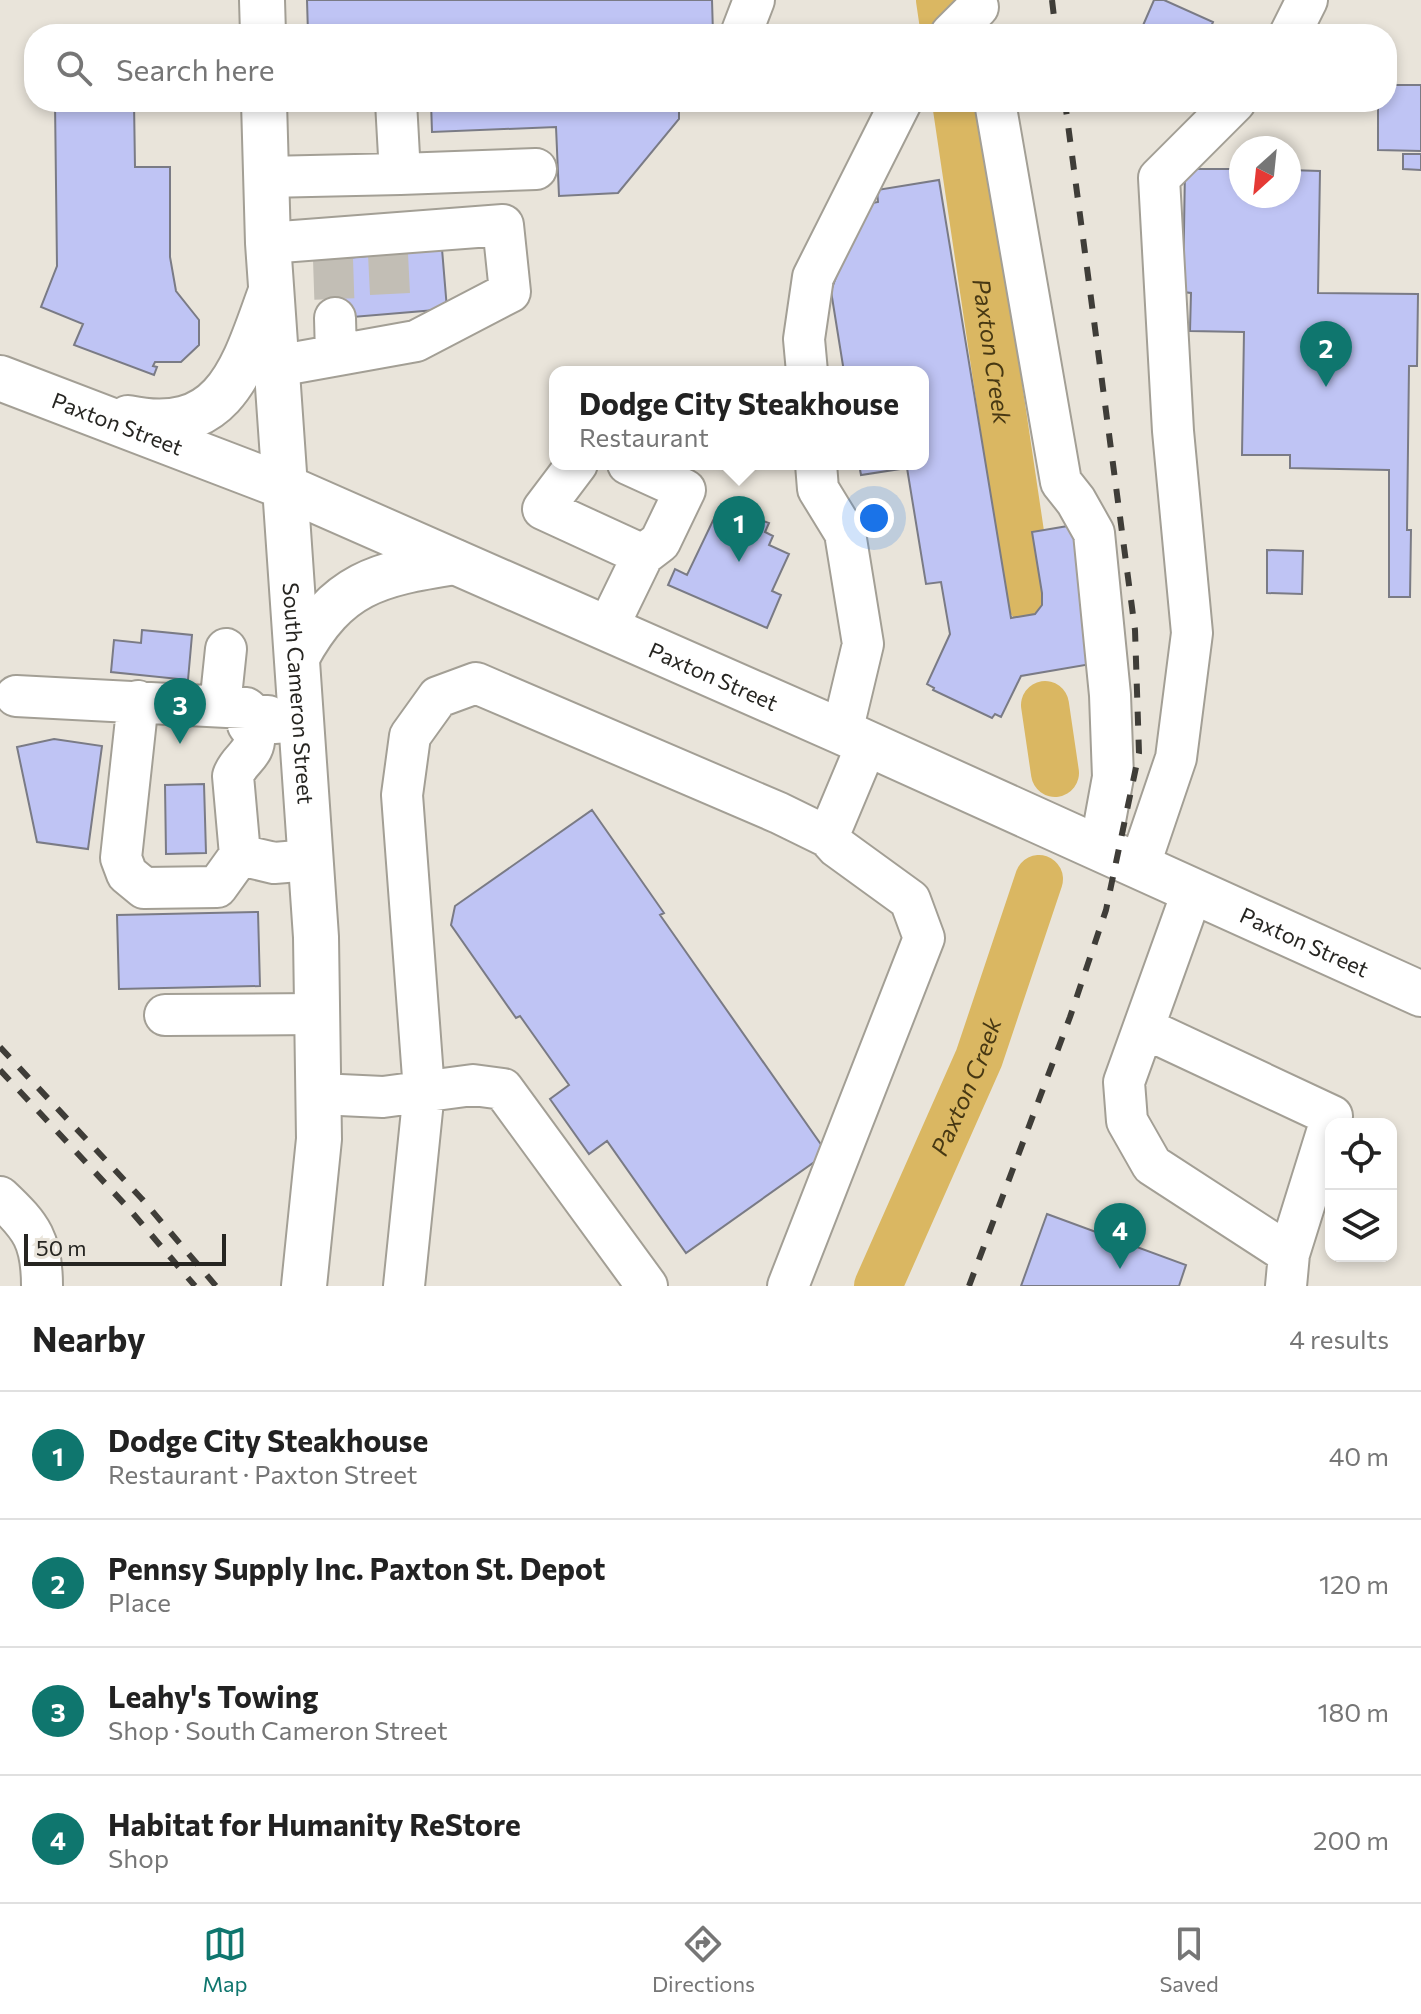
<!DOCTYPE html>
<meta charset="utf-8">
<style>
:root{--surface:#fff;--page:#f6f6f6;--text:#222;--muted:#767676;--line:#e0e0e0;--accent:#0f766e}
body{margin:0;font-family:Commissioner,sans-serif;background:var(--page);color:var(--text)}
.controls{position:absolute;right:24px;bottom:24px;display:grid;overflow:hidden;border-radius:16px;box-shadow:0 4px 12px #0003}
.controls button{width:72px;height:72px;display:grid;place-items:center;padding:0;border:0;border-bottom:2px solid var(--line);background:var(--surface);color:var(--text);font:40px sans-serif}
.compass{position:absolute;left:1229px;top:136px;width:72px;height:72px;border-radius:50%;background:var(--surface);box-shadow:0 4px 12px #0003;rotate:207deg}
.scale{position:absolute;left:24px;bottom:20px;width:202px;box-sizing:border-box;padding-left:8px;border:4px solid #262521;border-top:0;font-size:22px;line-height:28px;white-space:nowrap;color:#262521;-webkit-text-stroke:6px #e9e4da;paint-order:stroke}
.you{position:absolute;left:874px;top:518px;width:28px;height:28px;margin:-20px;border:6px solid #fff;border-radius:50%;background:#1a73e8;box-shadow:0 0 0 12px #1a73e833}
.badge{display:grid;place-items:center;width:52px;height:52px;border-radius:50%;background:var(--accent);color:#fff;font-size:26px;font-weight:700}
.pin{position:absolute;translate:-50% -66px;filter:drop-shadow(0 2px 4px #0008)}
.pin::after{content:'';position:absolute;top:42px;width:28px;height:24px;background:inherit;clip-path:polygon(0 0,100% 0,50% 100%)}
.popup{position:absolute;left:549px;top:366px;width:380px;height:104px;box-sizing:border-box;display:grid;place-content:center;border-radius:16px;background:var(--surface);filter:drop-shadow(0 2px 6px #0005);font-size:26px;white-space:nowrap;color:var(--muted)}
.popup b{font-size:30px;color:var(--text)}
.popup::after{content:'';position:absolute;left:50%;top:100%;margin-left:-16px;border:16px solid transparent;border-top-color:var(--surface)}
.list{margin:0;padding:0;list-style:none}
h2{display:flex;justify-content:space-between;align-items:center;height:104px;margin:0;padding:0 32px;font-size:34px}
h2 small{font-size:26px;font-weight:400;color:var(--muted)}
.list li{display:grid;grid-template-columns:52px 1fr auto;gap:24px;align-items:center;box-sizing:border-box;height:128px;padding:0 32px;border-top:2px solid var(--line)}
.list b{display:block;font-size:30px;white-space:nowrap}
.list p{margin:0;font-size:26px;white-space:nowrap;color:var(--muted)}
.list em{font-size:26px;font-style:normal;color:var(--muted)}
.icon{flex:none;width:44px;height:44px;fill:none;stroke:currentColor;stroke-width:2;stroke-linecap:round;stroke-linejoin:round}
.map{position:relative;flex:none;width:1421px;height:1286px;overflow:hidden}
.search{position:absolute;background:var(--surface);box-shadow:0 4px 12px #0003;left:24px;right:24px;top:24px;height:88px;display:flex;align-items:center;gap:20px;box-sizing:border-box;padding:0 28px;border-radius:32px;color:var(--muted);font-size:30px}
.sheet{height:616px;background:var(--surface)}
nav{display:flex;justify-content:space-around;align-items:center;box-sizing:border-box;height:112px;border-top:2px solid var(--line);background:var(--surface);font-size:22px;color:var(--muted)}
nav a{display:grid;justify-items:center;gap:4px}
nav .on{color:var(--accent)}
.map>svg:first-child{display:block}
</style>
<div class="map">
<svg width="1421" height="1286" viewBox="0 0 1421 1286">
<rect width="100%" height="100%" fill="#e9e4da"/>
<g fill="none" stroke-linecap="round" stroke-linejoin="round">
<g stroke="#dab762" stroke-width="48">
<path d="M940,0L945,34"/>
<path id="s1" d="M956,102L1030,600"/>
<path d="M1045,705L1055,773"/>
<path id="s2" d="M878,1286L979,1058L1039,879"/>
</g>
</g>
<path fill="#bfc4f4" stroke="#7a7b85" stroke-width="2" d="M307,0H712L713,34H308Z
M1154,0H1164L1213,22L1208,34H1150L1141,30Z
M133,25L134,34H54V26Z
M1387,85H1421V151L1378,150V102H1387Z
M55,102H134L135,167H170V257L176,291L199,320V345L181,362H155L153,366L157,367L154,375L74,345L83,324L41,307L57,266Z
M431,102H679V119L618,193L559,196L556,127L432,132Z
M1403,154H1421V170L1403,169Z
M1185,169H1241V196H1289V170L1320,171L1318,293L1418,294L1417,366H1409L1407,530H1411L1410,597H1389V470L1290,468V455H1242L1244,332L1190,331L1191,293L1183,292Z
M939,180L1011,618L1035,614L1042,605V593L1032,532L1074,525L1097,663L1021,676L1001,717L995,714L992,718L933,690L934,688L927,684L950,634L941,582L926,584L907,468L861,475L859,464H923V372H844L831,291L862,205L878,202L877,190Z
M442,249L447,309L329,319L324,260Z
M719,508L727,511L726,514L755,527L758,519L769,523L765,532L773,536L769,545L789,554L772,591L781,595L767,628L668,585L675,569L687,575Z
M1267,550L1303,551L1302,594L1267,593Z
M142,630L192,635L188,680L111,672L114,640L141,643Z
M54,739L102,746L88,849L37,842L17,747Z
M204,784L206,853L166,854L165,785Z
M592,810L664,913L660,915L827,1153L686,1253L607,1141L589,1154L550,1099L569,1085L520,1016L516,1018L451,925L455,906Z
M258,912L260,986L119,989L117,915Z
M1047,1214L1186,1265L1179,1286H1021Z"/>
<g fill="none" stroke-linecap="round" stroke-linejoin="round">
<path stroke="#c2beb5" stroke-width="40" stroke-dasharray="40 20" stroke-linecap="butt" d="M388,254L391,314
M333,259L335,318"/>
<defs>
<path id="minor" d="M741,34L754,0
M951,34L978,7
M1290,34L1307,0
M995,102L1061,482L1076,501L1094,533L1110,695L1113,777L1100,848
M400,174L536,169
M266,177L400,174L396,102
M268,243L503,225L510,292L416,341L277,366
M335,318L336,355
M807,372L804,339L813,277L901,102
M577,464L543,509L643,555
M816,464L818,489L845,533L863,644L842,732
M607,629L643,555L660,542L685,490L628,464
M16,696L246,708L255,716H268L274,723L301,721
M138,701L121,858L127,874L144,888L217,887L240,855
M220,706L226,649
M255,716L248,725L254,733C257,755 239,758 233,776L240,855L274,863L311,860
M1139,867L1176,758L1192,633L1173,431L1159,178L1235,102
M1193,890L1124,1082L1127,1121L1152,1165L1289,1254L1286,1286
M165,1015L318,1014
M1144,1028L1332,1116L1289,1254
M319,1094L383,1097L473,1085L503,1089L647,1286
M0,1197C32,1227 42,1241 42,1286
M404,1286L424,1091L402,795L410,736L438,697L476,683L779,813L828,837
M788,1286L924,938L910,900L837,847L828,837L867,744"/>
<g id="major">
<path d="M262,0L263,34"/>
<path id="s3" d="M264,102L268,243L285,487L842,732L1421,994"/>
</g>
<g id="highway">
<path id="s4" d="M0,378L285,487L316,937L319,1139L304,1286"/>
<path d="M128,418C227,439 244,364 271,291"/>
<path d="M297,657C337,583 377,574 455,562"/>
</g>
</defs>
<use href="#minor" stroke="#a39f95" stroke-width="44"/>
<use href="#major" stroke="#a39f95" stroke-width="48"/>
<use href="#highway" stroke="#a39f95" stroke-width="48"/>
<use href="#minor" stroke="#fff" stroke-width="40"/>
<use href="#major" stroke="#fff" stroke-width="44"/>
<use href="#highway" stroke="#fff" stroke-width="44"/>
<path stroke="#3f3d38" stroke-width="6" stroke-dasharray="14 14" stroke-linecap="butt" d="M1052,0L1056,34
M0,1047L142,1199L216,1286
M0,1070L130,1210L195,1286
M969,1286L1070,1017L1106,910L1139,753L1135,630L1065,102"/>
</g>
<g text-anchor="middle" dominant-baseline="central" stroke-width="8" stroke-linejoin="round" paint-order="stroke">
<g font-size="22" fill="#262521" stroke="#e9e4da">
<text stroke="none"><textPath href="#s4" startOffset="126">Paxton Street</textPath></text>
<text stroke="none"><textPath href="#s3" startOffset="854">Paxton Street</textPath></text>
<text stroke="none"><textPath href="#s4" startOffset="512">South Cameron Street</textPath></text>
<text stroke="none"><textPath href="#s3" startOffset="1502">Paxton Street</textPath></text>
</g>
<g font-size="24" font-style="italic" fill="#473813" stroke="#e9e4da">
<text stroke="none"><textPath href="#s1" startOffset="252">Paxton Creek</textPath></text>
<text stroke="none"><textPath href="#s2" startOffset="218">Paxton Creek</textPath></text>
</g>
</g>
</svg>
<div class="controls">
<button><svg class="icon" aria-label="locate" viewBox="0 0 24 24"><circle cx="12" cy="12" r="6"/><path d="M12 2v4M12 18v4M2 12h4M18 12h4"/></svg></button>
<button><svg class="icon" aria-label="layers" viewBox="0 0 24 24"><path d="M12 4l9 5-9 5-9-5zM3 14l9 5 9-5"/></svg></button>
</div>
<svg class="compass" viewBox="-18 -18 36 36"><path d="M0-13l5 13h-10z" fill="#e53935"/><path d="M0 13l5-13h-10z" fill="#767676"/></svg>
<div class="scale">50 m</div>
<div class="you"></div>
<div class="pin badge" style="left:739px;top:562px">1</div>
<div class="popup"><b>Dodge City Steakhouse</b>Restaurant</div>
<div class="pin badge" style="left:1326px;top:387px">2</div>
<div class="pin badge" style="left:180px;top:744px">3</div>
<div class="pin badge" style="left:1120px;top:1269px">4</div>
<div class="search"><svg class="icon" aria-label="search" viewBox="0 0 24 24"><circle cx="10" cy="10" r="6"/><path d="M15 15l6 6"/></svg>Search here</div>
</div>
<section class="sheet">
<h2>Nearby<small>4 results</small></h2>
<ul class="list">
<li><span class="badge">1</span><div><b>Dodge City Steakhouse</b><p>Restaurant · Paxton Street</p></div><em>40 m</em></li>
<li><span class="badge">2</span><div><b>Pennsy Supply Inc. Paxton St. Depot</b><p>Place</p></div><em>120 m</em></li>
<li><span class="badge">3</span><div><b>Leahy's Towing</b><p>Shop · South Cameron Street</p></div><em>180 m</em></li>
<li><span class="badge">4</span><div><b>Habitat for Humanity ReStore</b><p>Shop</p></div><em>200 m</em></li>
</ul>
</section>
<nav>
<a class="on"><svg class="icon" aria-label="map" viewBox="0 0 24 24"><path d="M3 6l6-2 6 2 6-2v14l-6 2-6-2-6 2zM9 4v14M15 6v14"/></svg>Map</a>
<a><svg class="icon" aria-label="directions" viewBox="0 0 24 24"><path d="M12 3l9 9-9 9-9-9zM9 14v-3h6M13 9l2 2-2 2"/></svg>Directions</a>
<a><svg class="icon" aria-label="saved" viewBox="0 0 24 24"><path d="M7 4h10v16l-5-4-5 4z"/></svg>Saved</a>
</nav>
